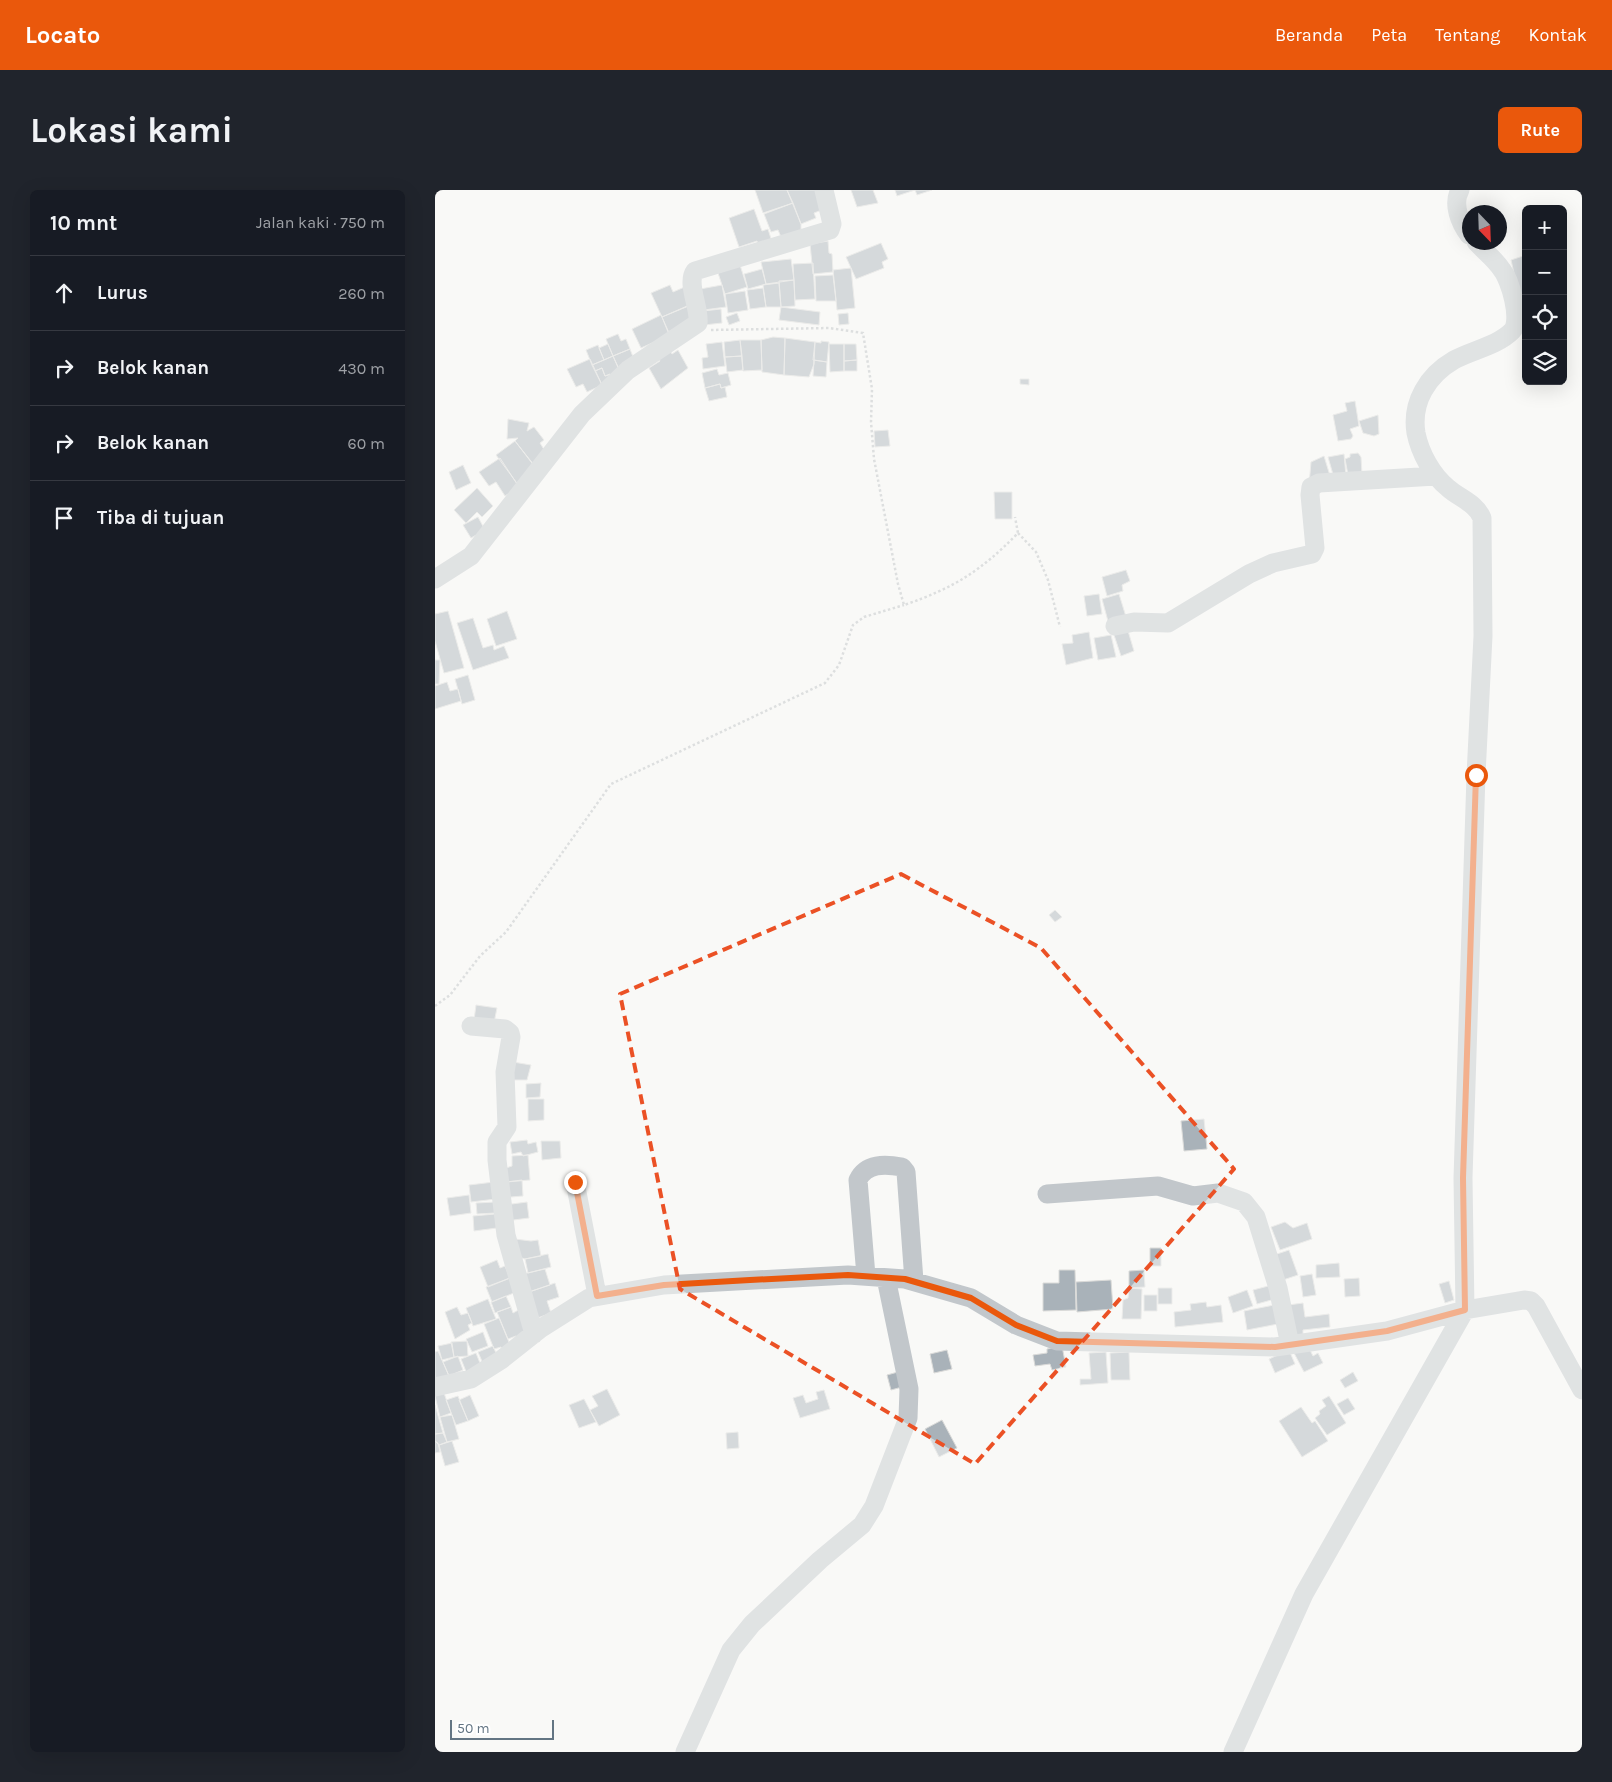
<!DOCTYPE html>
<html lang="id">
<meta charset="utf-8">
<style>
:root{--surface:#171b24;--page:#20242c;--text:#f1f3f6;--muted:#9ea1a6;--line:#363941;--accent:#ea580c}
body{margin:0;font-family:Karla,sans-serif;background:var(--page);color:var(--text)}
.controls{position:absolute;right:15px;top:15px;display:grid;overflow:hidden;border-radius:8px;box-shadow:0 5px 20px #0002}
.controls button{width:45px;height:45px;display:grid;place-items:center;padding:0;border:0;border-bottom:1px solid var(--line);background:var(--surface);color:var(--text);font:25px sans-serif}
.compass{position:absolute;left:1027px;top:15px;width:45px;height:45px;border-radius:50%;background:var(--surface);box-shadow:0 5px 20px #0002;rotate:157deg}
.scale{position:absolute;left:15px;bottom:12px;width:104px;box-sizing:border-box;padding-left:5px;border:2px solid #637583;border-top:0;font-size:14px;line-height:18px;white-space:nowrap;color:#637583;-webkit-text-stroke:4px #fff;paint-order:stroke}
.stop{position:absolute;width:15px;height:15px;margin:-11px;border:4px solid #ea580c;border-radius:50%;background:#fff}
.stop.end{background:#ea580c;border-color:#fff;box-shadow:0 1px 5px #0008}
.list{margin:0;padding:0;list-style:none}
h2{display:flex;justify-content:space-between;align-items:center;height:65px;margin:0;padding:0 20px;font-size:21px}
h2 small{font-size:16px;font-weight:400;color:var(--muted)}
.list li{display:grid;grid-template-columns:32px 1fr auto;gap:15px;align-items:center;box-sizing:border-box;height:75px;padding:0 20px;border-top:1px solid var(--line)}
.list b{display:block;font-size:19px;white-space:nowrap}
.list em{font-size:16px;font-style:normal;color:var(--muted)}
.icon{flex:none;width:28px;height:28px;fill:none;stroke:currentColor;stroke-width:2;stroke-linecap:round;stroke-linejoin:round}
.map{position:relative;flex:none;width:1147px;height:1562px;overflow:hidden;border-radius:8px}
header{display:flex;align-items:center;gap:30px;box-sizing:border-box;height:70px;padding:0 25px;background:var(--accent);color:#fff}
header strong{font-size:24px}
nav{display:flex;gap:28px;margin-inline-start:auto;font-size:18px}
.intro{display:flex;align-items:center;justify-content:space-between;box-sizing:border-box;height:120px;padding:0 30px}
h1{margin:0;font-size:35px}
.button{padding:12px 22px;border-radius:8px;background:var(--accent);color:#fff;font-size:18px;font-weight:700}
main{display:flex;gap:30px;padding:0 30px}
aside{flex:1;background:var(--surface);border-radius:8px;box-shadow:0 5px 20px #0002}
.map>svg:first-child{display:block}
</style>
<header>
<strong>Locato</strong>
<nav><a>Beranda</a><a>Peta</a><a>Tentang</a><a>Kontak</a></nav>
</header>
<div class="intro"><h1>Lokasi kami</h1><a class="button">Rute</a></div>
<main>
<aside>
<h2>10 mnt<small>Jalan kaki · 750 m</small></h2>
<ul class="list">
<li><svg class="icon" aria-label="ahead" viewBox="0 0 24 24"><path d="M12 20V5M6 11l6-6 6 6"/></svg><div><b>Lurus</b></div><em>260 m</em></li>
<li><svg class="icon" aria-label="right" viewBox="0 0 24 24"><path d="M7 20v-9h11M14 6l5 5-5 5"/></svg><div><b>Belok kanan</b></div><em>430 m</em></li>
<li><svg class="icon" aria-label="right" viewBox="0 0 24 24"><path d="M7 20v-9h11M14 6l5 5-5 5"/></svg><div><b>Belok kanan</b></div><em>60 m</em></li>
<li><svg class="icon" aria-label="arrive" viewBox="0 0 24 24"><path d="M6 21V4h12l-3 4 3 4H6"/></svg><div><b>Tiba di tujuan</b></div></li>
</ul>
</aside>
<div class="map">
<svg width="1147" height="1562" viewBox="0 0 1147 1562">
<rect width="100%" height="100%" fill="#f9f9f7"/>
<path fill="#a9b2b9" stroke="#dbdbd9" d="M320,0H352L358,13L328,23Z
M352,0H385L392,18L379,23L381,28L366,34Z
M416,0H438L443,13L422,17Z
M460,0H497L482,5L480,0L462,6Z
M358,13L366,34V40L346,47L343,40L336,42L329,24Z
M319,19L327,41L333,39L338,55L325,60L322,51L304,57L294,28Z
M393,51L394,63L397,64L398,82L378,84L375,54Z
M446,53L453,69L447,72L449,78L421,89L411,67Z
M1091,65V136L1076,70Z
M356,69L359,90L331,94L326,72Z
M378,73L380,109L360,110L358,74Z
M305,75L312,97L290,104L283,83Z
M416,78L420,118L402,120L398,80Z
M327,79L331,94L313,99L309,84Z
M398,85L401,111H381L380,86Z
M359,90L360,116L346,117L344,91Z
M344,93L346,117H331L328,95Z
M235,95L238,102L252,96L259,113L227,127L216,103Z
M287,95L291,117L269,120L265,99Z
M328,98L331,117L315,119L312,100Z
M310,101L313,120L293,123L290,104Z
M256,115L262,128L233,142L227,127Z
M346,117L385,122L384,135L344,130Z
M286,119L287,133L269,135L268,121Z
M302,123L305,131L294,135L291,127Z
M413,123L414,134L404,135L403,124Z
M226,125L235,145L206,158L197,139Z
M183,144L186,151L191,149L195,159L178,166L171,149Z
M338,147L350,148L349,185L327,182L326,150Z
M350,148L380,152L379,174L374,187L349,185Z
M305,150L307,166L290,167L289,152Z
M305,150H326L327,180L308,181Z
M386,151L394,152L392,172L378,170L380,152L386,153Z
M287,152L290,176L268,179L267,168L273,167L271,154Z
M173,154L178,166L169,170L164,158Z
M394,154H409V181L395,182Z
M409,154H421L422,170L409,171Z
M163,155L169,170L157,175L151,160Z
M233,157L237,164L243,160L253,178L226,199L214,178L225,171L221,165Z
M195,159L200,172L184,179L178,166Z
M178,166L185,182L170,186L167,178L160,181L157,175Z
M307,166L308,180L292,182L290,167Z
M155,169L167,195L152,202L148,194L141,197L132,179Z
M379,170L392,172L391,187L378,186Z
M422,170V181H409V171Z
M167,178L170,186L175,184L177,191L167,195L160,181Z
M282,179L284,185L293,183L296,195L286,198L285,194L270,198L267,183Z
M585,189H594V195L585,194Z
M285,194L286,198L290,197L292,207L274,211L270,198Z
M920,211L924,236L915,239L918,246L916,249L903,251L898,225L912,221L910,213Z
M943,225L944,244L939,246L928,243L924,231Z
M73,229L94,233L92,241L99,237L109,250L105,253L113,266L99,275L80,251L83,248L72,249Z
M453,240L455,256L440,257L439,241Z
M80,251L103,281L84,296L61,265Z
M923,263L926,267L927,284L913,285L910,269L915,267V264Z
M909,264L911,286L899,288L893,267Z
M889,266L896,289L874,295L876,272Z
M65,268L84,297L70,306L61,292L54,296L44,282Z
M28,275L36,293L21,300L14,282Z
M42,298L58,316L47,327L42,322L31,333L19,320Z
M559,302H577V329H560Z
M43,327L50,340L36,348L28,335Z
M691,380L695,391L687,395L688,401L672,406L667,387Z
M664,404L667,424L652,426L649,406Z
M684,404L692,430L674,435L667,409Z
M13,421L29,478L9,483L0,451V424Z
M72,421L82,449L61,456L52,429Z
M38,428L48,458L58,455L59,460L69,456L74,468L38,480L22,433Z
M691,434L699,461L686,466L677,439Z
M654,442L658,468L631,475L627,454L638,453L637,445Z
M676,445L681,467L663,470L659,448Z
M0,470H5L4,494H0Z
M33,485L40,510L27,514L20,489Z
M12,492L15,501L23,499L26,511L0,519V496Z
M620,720L627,727L620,732L614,725Z
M41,815L62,818L59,833L39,830Z
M78,872L96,875L92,890H76Z
M106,893L105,907L91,908V894Z
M93,909H109V930L93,931Z
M769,929L772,959L749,961L746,931Z
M92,950L93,954L101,952L103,962L88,966L86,962L77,964L75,952Z
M106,951H125L126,968L107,970Z
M93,965L95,990L71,992V978L77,976V966Z
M87,990L88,1006L65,1008L64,993Z
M59,992L61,1009L36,1012L34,995Z
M34,1005L36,1023L15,1026L12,1008Z
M60,1012L61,1023L42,1024L41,1013Z
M92,1012L94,1028L71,1031L69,1015Z
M60,1024L62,1038L39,1041L38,1026Z
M850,1032L858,1038L872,1033L877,1049L845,1060L836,1037Z
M80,1049L96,1051L103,1050L106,1066L90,1069L80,1066Z
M715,1058H726V1076H715Z
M854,1060L863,1085L848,1090L839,1065Z
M113,1064L116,1077L93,1083L90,1069Z
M62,1070L65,1078L70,1076L75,1088L53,1097L45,1077Z
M904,1073L905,1087L881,1088V1075Z
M110,1079L115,1095L94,1102L88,1084Z
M624,1080H640L641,1120L608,1121V1093H624Z
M709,1080L710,1097L694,1098V1081Z
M877,1084L881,1105L868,1107L865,1086Z
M75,1088L86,1100L57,1112L51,1097Z
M924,1088L925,1106L910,1107L909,1089Z
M676,1090L678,1119L642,1122L641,1092Z
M1014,1091L1019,1110L1010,1113L1004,1094Z
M120,1093L124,1107L112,1111L116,1123L100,1129L91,1103Z
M837,1095L840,1109L822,1114L818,1100Z
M694,1098L707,1099L706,1129H687L688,1110L693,1108Z
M723,1098H737V1114H723Z
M812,1100L818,1116L798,1123L793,1107Z
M709,1105H722V1121H709Z
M71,1106L76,1117L60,1123L56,1112Z
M53,1109L61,1129L38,1136L31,1118Z
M771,1112L772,1117L786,1115L788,1132L740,1137L739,1122L756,1120L755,1114Z
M868,1113L870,1127L894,1124L895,1137L868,1140V1145L857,1147L853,1115Z
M839,1115L843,1134L812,1140L809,1121Z
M22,1117L26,1125L33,1123L37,1133L33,1135L35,1140L20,1149L10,1122Z
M76,1117L78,1123L87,1118L96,1139L83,1149L81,1146L73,1149L62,1122Z
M64,1128L76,1157L68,1161L66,1157L59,1159L49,1134Z
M48,1142L53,1156L37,1162L31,1149Z
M32,1151L33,1166L19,1167L16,1152Z
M17,1153L19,1167L7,1170L3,1156Z
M58,1156L64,1170L49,1176L43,1162Z
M627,1156L631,1177L617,1180L615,1174L600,1176L598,1165L612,1163V1159Z
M873,1156L878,1166L883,1163L888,1173L869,1182L859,1163Z
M512,1160L517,1179L499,1183L495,1164Z
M854,1160L860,1174L840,1183L834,1169Z
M3,1161L14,1186L0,1191V1162Z
M671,1162L673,1193L645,1195V1189H656L654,1163Z
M694,1162L695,1190H676L675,1163Z
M41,1163L47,1178L32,1184L26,1169Z
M23,1166L28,1180L14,1186L8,1172Z
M463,1182L467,1197L456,1200L452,1185Z
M918,1182L923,1191L910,1198L905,1190Z
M172,1199L185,1225L164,1236L155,1220L163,1216L157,1206Z
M389,1200L395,1219L365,1228L358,1208L368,1205L371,1213L383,1209L381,1202Z
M9,1203L16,1223L5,1227L0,1206Z
M35,1205L44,1226L33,1231L24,1210Z
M23,1206L33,1231L21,1235L11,1210Z
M894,1206L911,1233L892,1245L880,1228L885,1224L884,1221L891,1216L887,1210Z
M913,1208L920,1219L909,1225L902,1214Z
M149,1209L161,1232L144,1238L134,1215Z
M0,1215L8,1243L0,1244Z
M866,1217L877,1233L880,1231L893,1251L867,1267L844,1231Z
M17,1225L24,1249L12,1252L5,1227Z
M507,1230L522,1258L504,1267L490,1239Z
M303,1242L304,1258L292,1259L291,1243Z
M8,1243L12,1252L4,1255L0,1251V1244Z
M0,1251L3,1253L5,1262L0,1263Z
M17,1251L24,1272L10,1276L4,1255Z"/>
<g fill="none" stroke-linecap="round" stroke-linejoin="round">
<path stroke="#babec1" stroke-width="2.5" stroke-dasharray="2.5 2.5" stroke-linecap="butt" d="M276,140L394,138L428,143L437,199L436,232L439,269L463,394L469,415C519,398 546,381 583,343L580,327
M583,343L601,362L613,390L625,437
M0,816L15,805L45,766L71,742L176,594L390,493L404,475L418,435L429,427L469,415"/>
<path stroke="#c2c7cb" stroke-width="19" d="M1025,0C1017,14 1025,33 1034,45
M0,389L36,366L147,224L193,180L263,133C265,118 251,93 260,81L395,40L397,34L389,0
M680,436L699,432L733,433L814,384L838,373L877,364L880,358L875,305L876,297L884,293L1001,286
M36,836L70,839L75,843L76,847L70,882L72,937L62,952V970L71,1045L99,1144
M140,992L162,1105
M612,1004L723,996L758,1006L783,1003L809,1012L821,1027L843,1098L855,1155
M431,1086L423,990C431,973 450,974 467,977L471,982L479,1091
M0,1197L36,1189L66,1170L105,1139L154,1108L229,1095L413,1085L470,1089L536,1108L581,1135L622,1151L840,1157L952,1141L1030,1120L1089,1110L1096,1111L1101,1116L1147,1200
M250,1562L296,1460L317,1434L385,1370L427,1335L439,1316L473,1228L474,1199L451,1088
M798,1562L869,1404L1030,1120L1028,988L1041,585L1048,446L1047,328C1041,313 1024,308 1013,298C997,285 985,263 981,243C976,212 993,185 1019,170C1037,160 1062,156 1077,141C1087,130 1075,90 1067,80C1060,69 1050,62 1041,52"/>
</g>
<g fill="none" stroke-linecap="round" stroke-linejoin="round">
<path stroke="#ea580c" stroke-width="6" d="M140,992L162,1106L229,1095L315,1090L413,1085L470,1089L536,1108L581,1135L622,1151L840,1157L952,1141L1030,1120L1028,988L1041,585"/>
</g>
<path d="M0 0H1147V1562H0ZM466,684L606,758L799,979L540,1274L245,1099L185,804Z" fill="#f9f9f7" fill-opacity=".55" fill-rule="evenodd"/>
<path fill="none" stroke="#eb5125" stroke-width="4" stroke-dasharray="10 6" stroke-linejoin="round" d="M466,684L606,758L799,979L540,1274L245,1099L185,804Z"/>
</svg>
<div class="controls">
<button>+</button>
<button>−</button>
<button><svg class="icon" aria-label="locate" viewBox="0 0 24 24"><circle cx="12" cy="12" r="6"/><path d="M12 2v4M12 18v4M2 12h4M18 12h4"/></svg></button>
<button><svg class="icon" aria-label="layers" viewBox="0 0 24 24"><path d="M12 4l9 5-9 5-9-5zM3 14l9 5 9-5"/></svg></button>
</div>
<svg class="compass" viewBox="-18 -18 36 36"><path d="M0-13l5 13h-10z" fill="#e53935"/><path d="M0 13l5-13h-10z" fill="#9ea1a6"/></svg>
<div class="scale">50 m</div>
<div class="stop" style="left:1041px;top:585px"></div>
<div class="stop end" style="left:140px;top:992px"></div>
</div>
</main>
